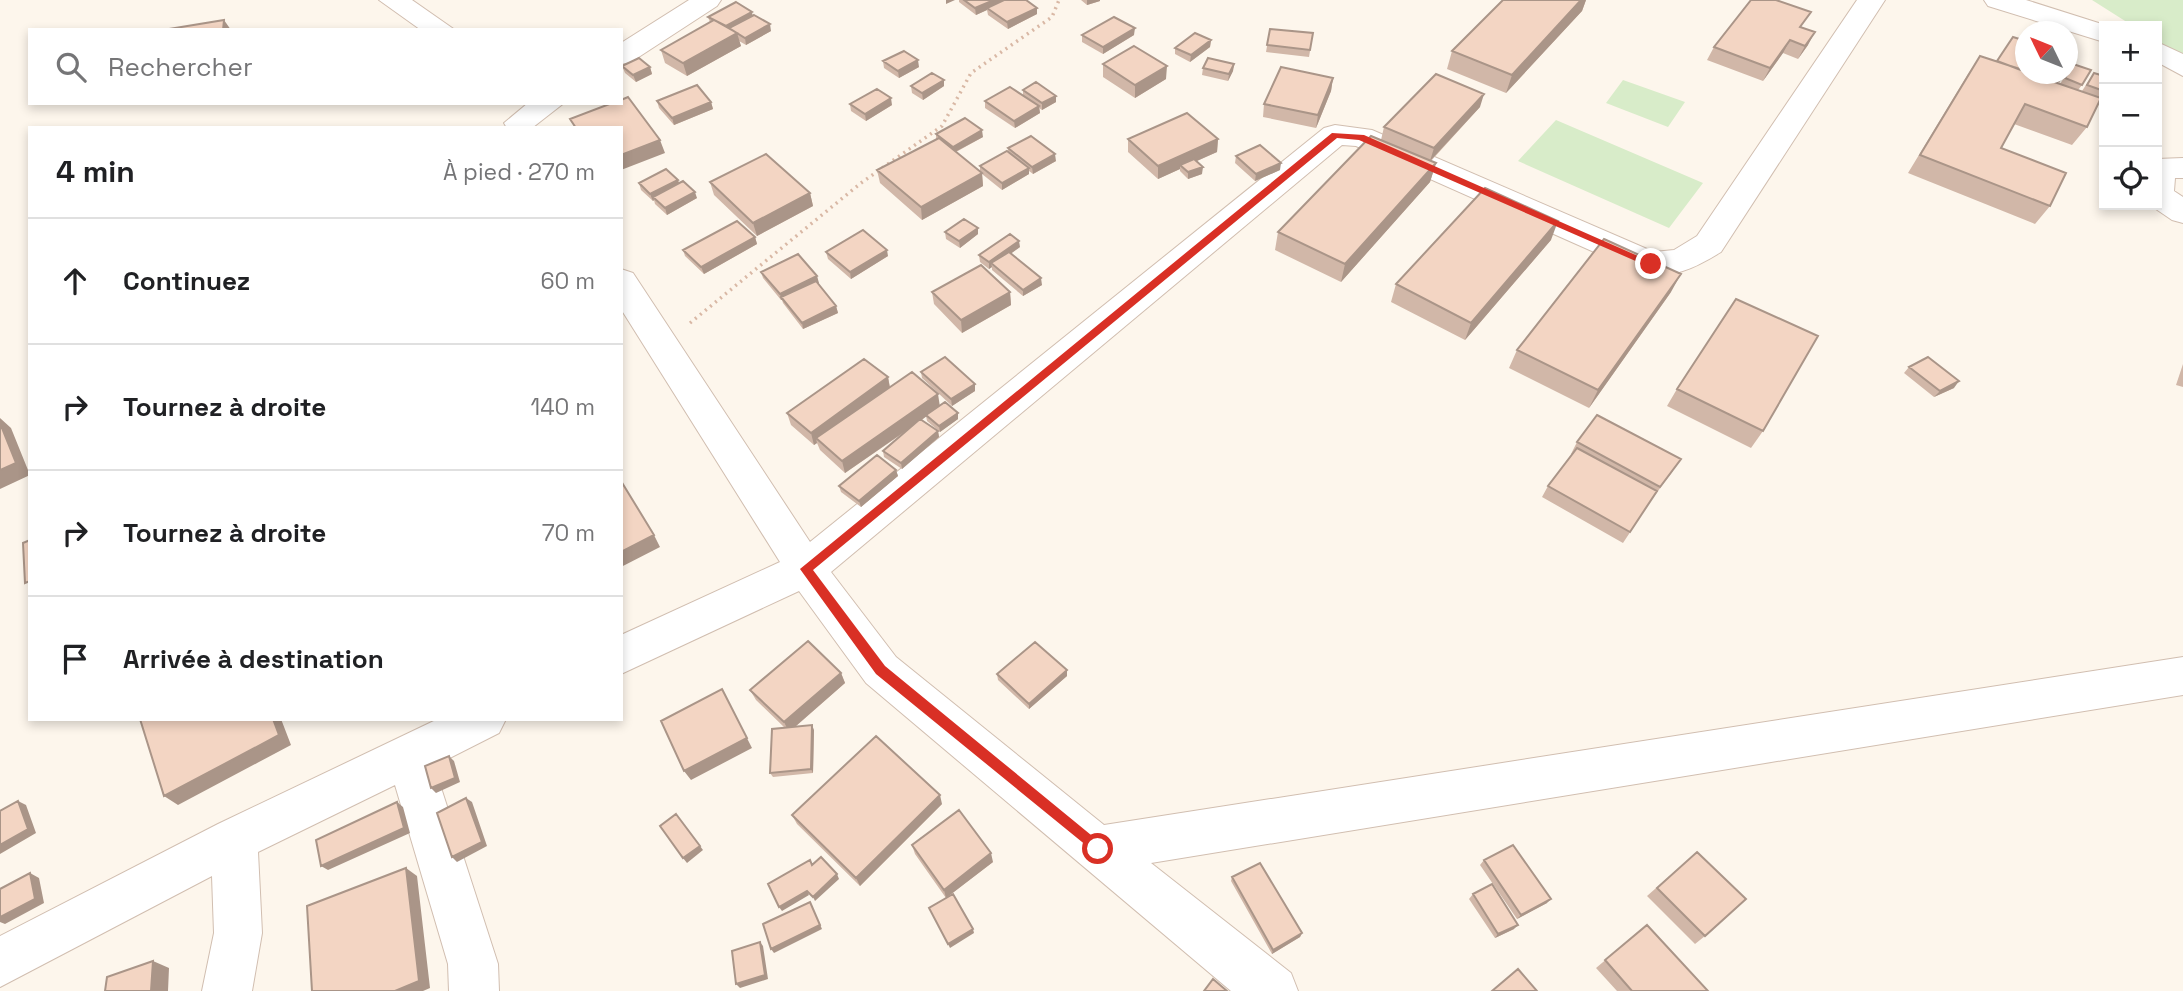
<!DOCTYPE html>
<html lang="fr">
<meta charset="utf-8">
<style>
:root{--surface:#fff;--page:#f2f2f2;--text:#202124;--muted:#757577;--line:#e0e0e0}
body{margin:0;font-family:"Space Grotesk",sans-serif;background:var(--page);color:var(--text)}
.controls{position:absolute;right:21px;top:21px;display:grid;overflow:hidden;border-radius:0px;box-shadow:0 4px 10px #0003}
.controls button{width:63px;height:63px;display:grid;place-items:center;padding:0;border:0;border-bottom:2px solid var(--line);background:var(--surface);color:var(--text);font:35px sans-serif}
.compass{position:absolute;left:2015px;top:21px;width:63px;height:63px;border-radius:50%;background:var(--surface);box-shadow:0 4px 10px #0003;rotate:313deg}
.stop{position:absolute;width:21px;height:21px;margin:-16px;border:5px solid #d93025;border-radius:50%;background:#fff}
.stop.end{background:#d93025;border-color:#fff;box-shadow:0 2px 7px #0008}
.list{margin:0;padding:0;list-style:none}
h2{display:flex;justify-content:space-between;align-items:center;height:91px;margin:0;padding:0 28px;font-size:30px}
h2 small{font-size:23px;font-weight:400;color:var(--muted)}
.list li{display:grid;grid-template-columns:46px 1fr auto;gap:21px;align-items:center;box-sizing:border-box;height:126px;padding:0 28px;border-top:2px solid var(--line)}
.list b{display:block;font-size:26px;white-space:nowrap}
.list em{font-size:23px;font-style:normal;color:var(--muted)}
.icon{flex:none;width:38px;height:38px;fill:none;stroke:currentColor;stroke-width:2;stroke-linecap:round;stroke-linejoin:round}
.map{position:relative;flex:none;width:2183px;height:991px;overflow:hidden}
.search{position:absolute;background:var(--surface);box-shadow:0 4px 10px #0003;left:28px;top:28px;width:595px;height:77px;display:flex;align-items:center;gap:18px;box-sizing:border-box;padding:0 24px;border-radius:0px;color:var(--muted);font-size:26px}
.panel{position:absolute;background:var(--surface);box-shadow:0 4px 10px #0003;left:28px;top:126px;width:595px;height:595px;border-radius:0px}
.map>svg:first-child{display:block}
</style>
<div class="map">
<svg width="2183" height="991" viewBox="0 0 2183 991">
<rect width="100%" height="100%" fill="#fdf6ec"/>
<path fill="#d8ecc9" d="M2092,0H2183V58L2157,41V26H2133Z
M1623,80L1685,102L1668,127L1606,103Z
M1556,120L1703,183L1669,228L1518,161Z"/>
<g fill="none" stroke-linecap="round" stroke-linejoin="round">
<defs>
<path id="minor" d="M379,0H412L455,30H421Z
M689,0H721L717,6L631,62L621,64V43Z
M1857,0H1885L1721,252C1695,268 1670,281 1639,272L1356,146L1342,145L831,572L896,657L1104,825L2183,657V695L1151,863L1291,973L1298,991H1231L866,683L799,591L621,674V635L780,562L621,309V269L633,273L810,542L1324,128L1335,125L1372,130L1654,252L1674,250L1697,236Z
M1984,0H2026L2108,26H2104V42L1988,6Z
M2157,42L2183,54V76L2157,62Z
M528,103H564L532,128H507L504,123Z
M2183,158V178H2175L2174,191L2183,197V223L2172,220L2150,205H2157V159Z
M438,719H506L499,733L434,766L498,964L499,991H449L448,964L395,785L258,852L262,933L252,991H202L214,933L212,876L0,987V936L218,824Z"/>
</defs>
<use href="#minor" stroke="#d1beb0" stroke-width="2"/>
<path stroke="#d9b8a5" stroke-width="3.5" stroke-dasharray="2 4.5" stroke-linecap="butt" d="M690,323L861,183L942,126L971,73L1052,17L1059,0"/>
<use href="#minor" fill="#fff" fill-rule="evenodd"/>
</g>
<path fill="#d1b7a8" d="M959,0H1026L1037,14L1008,29L988,15L987,10L976,15L959,2Z
M1081,0H1100V1L1087,5Z
M1503,0H1586L1582,11L1506,93L1447,69L1452,51Z
M753,15L771,31L746,45L739,41L741,46L687,76L665,63L661,50L710,22L708,17Z
M1802,28L1808,45L1798,59L1783,53L1763,81L1707,60L1714,47Z
M1270,29L1313,33L1309,57L1266,52Z
M1082,35H1134L1103,54L1082,42Z
M1211,40L1210,47L1190,62L1175,54V48Z
M2026,41V74H2063L2058,83L2060,84L2073,64L2082,85L2078,90L2082,91L2094,73L2104,76V100L2100,99L2087,127L2072,145L2014,124L2001,148L2050,206L2035,224L1908,173L1968,74L1980,56L1997,61Z
M883,61L919,67L899,78L884,68Z
M1103,64L1166,79L1135,98L1103,77Z
M1234,64L1233,71L1228,81L1202,75L1203,68Z
M622,66L650,67L652,74L636,82L625,73Z
M1333,78L1331,91L1316,128L1263,117L1264,104Z
M911,86H944L923,100L912,93Z
M1023,90L1056,102L1042,110L1039,108L1040,113L1015,128L985,108V101L1023,95Z
M657,101L711,102L713,109L674,125L659,108Z
M850,104L892,105L866,121L851,111Z
M1480,107L1431,161L1436,163L1430,182L1341,282L1275,250L1278,232L1381,140L1384,127Z
M936,134L983,137L956,152L980,172V166L1008,152V148L1056,161L1033,174L1029,171V174L1002,190L982,174L983,186L922,220L880,183L877,170L936,140Z
M1128,139H1218L1217,152L1197,161L1202,174L1188,179L1180,171V169L1158,179L1128,152Z
M1236,156L1280,170L1255,181L1235,163Z
M678,180L679,183L697,198L667,215L655,204L654,200L653,201L641,190L639,183Z
M710,182L810,193L813,206L757,236L714,195Z
M978,228V234L960,248L946,239L945,232Z
M755,237L757,244L704,274L685,256L683,250Z
M1551,240L1465,340L1391,302L1396,284Z
M1020,247L1011,253L1042,285L1023,296L992,270V267L989,269L980,262L979,255Z
M826,252L888,256L851,279L828,259Z
M761,272L817,276L818,283L836,306L838,313L803,329L783,303L782,300H781L763,278Z
M932,292H1010L1011,305L962,333L934,304Z
M1671,292L1589,408L1509,368L1517,350Z
M2183,364V387L2176,385Z
M1909,367L1954,388L1934,397L1904,373Z
M921,372L975,384V391L952,406L922,378Z
M888,377L890,387L940,406L958,419L940,432L927,421L926,416L922,420L938,431L939,437L902,469L884,457L883,451L909,429L845,473L820,450L817,443L814,445L791,425L787,413Z
M1677,389L1763,431L1751,448L1667,406Z
M1577,442L1673,471L1652,499L1623,543L1542,497L1548,486L1572,454H1571Z
M896,470L898,476L861,507L841,492L839,486Z
M841,673L845,683L795,727L814,730L813,773L773,777L770,773L785,728L756,700L750,690Z
M997,674L1067,676L1029,709L998,680Z
M942,804L860,886L797,824L792,815Z
M912,845L993,862L946,898L915,854Z
M1697,852L1705,936L1695,944L1647,896Z
M1484,860L1547,903L1517,919L1480,865Z
M1232,877L1302,933L1300,937L1272,954L1231,881Z
M1473,894L1514,929L1495,938L1469,899Z
M1647,925L1708,991H1617L1596,968Z"/>
<path fill="#aa9588" d="M946,0H955L946,4Z
M994,0H1006L987,8V10L976,15L975,8Z
M1087,0H1100V1L1087,5Z
M1581,0H1586L1582,11L1506,93L1512,75Z
M1037,8V14L1008,29L1007,22Z
M752,12L753,18L732,30L724,27Z
M224,20L231,30H223Z
M770,24L771,31L746,45L745,38Z
M1135,28L1134,35L1103,54V47Z
M1815,32L1808,45L1798,59L1805,46Z
M737,33L741,46L687,76L683,63Z
M1211,40L1210,47L1190,62L1191,55Z
M1790,40L1783,53L1763,81L1770,68Z
M918,60L919,67L899,78L898,71Z
M1234,64L1233,71L1228,81L1229,74Z
M1167,66L1166,79L1135,98V85Z
M650,67L652,74L636,82L633,75Z
M1333,78L1331,91L1316,128L1318,115Z
M944,80V86L923,100L922,93Z
M1484,94L1480,107L1430,161L1434,148Z
M1056,96V102L1042,110V103Z
M891,98L892,105L866,121L865,114Z
M711,102L713,109L674,125L672,118Z
M1039,106L1040,113L1015,128L1014,121Z
M982,130L983,137L953,153V147Z
M1218,139L1217,152L1183,167L1180,165V169L1158,179V166Z
M660,140L665,153L621,170V155Z
M1055,154L1056,161L1033,174L1032,167Z
M1281,163L1280,170L1255,181L1256,174Z
M1436,163L1430,182L1341,282L1345,264Z
M1203,167L1202,174L1188,179V172Z
M1029,168V174L1002,190V183Z
M982,173L983,186L922,220L921,207Z
M678,180L680,187L653,197L654,200L653,201L650,194Z
M695,192L697,198L667,215L665,208Z
M810,193L813,206L757,236L753,223Z
M1558,221L1551,240L1465,340L1471,323Z
M978,228V234L960,248L959,241Z
M755,237L757,244L704,274L701,267Z
M1019,241L1020,247L994,266L991,263L992,267L989,269V262Z
M887,250L888,256L851,279L850,272Z
M1681,274L1671,292L1589,408L1598,390Z
M817,276L819,283L784,299L781,297L782,300H781L780,294Z
M1041,278L1042,285L1023,296V290Z
M1010,292L1011,305L962,333L961,320Z
M836,306L838,313L803,329L802,323Z
M888,377L890,389L816,438L817,443L814,445L811,433Z
M1959,381L1954,388L1934,397L1940,391Z
M975,384V391L952,406L951,399Z
M938,394L940,407L845,473L842,461Z
M958,413V419L940,432L939,426Z
M0,418L11,428L30,475L0,489Z
M938,431L939,437L902,469L901,463Z
M896,470L898,476L861,507L859,501Z
M654,535L660,547L621,567V552Z
M1067,670V676L1029,709V704Z
M841,673L845,683L789,732L784,722Z
M722,689L752,748L691,780L684,771Z
M273,719H281L291,745L178,805L164,796Z
M812,725L814,730L813,773L811,769Z
M449,756L454,761L460,782L436,793L431,788Z
M940,795L942,804L860,886L856,878Z
M466,798L472,802L487,846L457,862L452,857Z
M18,801L26,805L36,833L0,854V845Z
M397,802L403,807L410,833L328,870L321,866Z
M700,846L703,850L687,863L683,858Z
M991,853L993,862L946,898L944,890Z
M406,868L417,876L430,988L423,991H395Z
M30,873L39,878L44,903L5,924L0,922V917Z
M837,874L839,879L815,901L813,897Z
M807,891L809,895L782,911L779,907Z
M1551,899L1547,903L1517,919L1521,915Z
M810,902L822,929L774,953L771,949Z
M1518,925L1514,929L1495,938L1498,934Z
M973,929L974,933L950,948L948,944Z
M1302,933L1300,937L1272,954L1273,950Z
M760,942L763,946L768,979L740,988L736,984Z
M153,961L169,968L168,991H151Z"/>
<path fill="#f3d5c3" stroke="#aa9588" stroke-width="2" d="M964,0H994L975,8Z
M1004,0H1026L1037,8L1007,22L987,8Z
M1503,0H1581L1512,75L1452,51Z
M1751,0H1776L1811,12L1800,27L1815,32L1805,46L1790,40L1770,68L1714,47Z
M736,2L752,12L726,26L708,17Z
M754,15L770,24L745,38L729,28Z
M1114,17L1135,28L1103,47L1082,35Z
M224,20L223,30H163Z
M714,20L737,33L683,63L661,50Z
M1270,29L1313,33L1310,50L1267,45Z
M1195,33L1211,40L1191,55L1175,48Z
M2013,37L2026,41V69L2023,68L2021,70L1997,61Z
M1134,46L1167,66L1135,85L1103,64Z
M904,51L918,60L898,71L883,61Z
M1980,56L2026,71V74H2031L2101,98L2087,127L2025,104L2001,148L2066,173L2050,206L1920,155Z
M2068,56L2073,58L2068,67Z
M639,58L650,67L633,75L622,66Z
M1208,58L1234,64L1229,74L1203,68Z
M2073,64L2091,70L2082,85L2065,78Z
M1281,67L1333,78L1318,115L1264,104Z
M932,73L944,80L922,93L911,86Z
M2094,73L2104,76V91L2087,85Z
M1436,74L1484,94L1434,148L1384,127Z
M2039,74H2063L2059,81Z
M1036,82L1056,96L1042,103L1023,90Z
M697,85L711,102L672,118L657,101Z
M1010,87L1039,106L1014,121L985,101Z
M877,89L891,98L865,114L850,104Z
M628,97L660,140L621,155V128H576L570,119L612,103H621V100Z
M1187,113L1218,139L1158,166L1128,139Z
M965,118L982,130L953,147L936,134Z
M1031,136L1055,154L1032,167L1008,148Z
M1371,136L1436,163L1345,264L1278,232Z
M939,138L982,173L921,207L877,170Z
M1260,145L1281,163L1256,174L1236,156Z
M1007,151L1029,168L1002,183L980,166Z
M766,154L810,193L753,223L710,182Z
M1194,159L1203,167L1188,172L1180,165Z
M666,169L678,180L650,194L639,183Z
M683,181L695,192L665,208L653,197Z
M1485,188L1558,221L1471,323L1396,284Z
M964,219L978,228L959,241L945,232Z
M737,221L755,237L701,267L683,250Z
M863,230L887,250L850,272L826,252Z
M1010,234L1019,241L989,262L979,255Z
M1604,239L1681,274L1598,390L1517,350Z
M1009,252L1041,278L1023,290L991,263Z
M798,254L817,276L780,294L761,272Z
M981,265L1010,292L961,320L932,292Z
M816,281L836,306L802,323L781,297Z
M1736,299L1818,336L1763,431L1677,389Z
M945,357L975,384L951,399L921,372Z
M1928,357L1959,381L1940,391L1909,367Z
M864,359L888,377L811,433L787,413Z
M912,372L938,394L842,461L816,438Z
M945,402L958,413L939,426L926,415Z
M1597,415L1681,459L1660,487L1577,442Z
M920,419L938,431L901,463L883,451Z
M0,423L16,463L0,470Z
M1577,448L1657,491L1630,532L1548,486Z
M877,455L896,470L859,501L839,486Z
M621,481L654,535L621,552Z
M30,540V581L25,583L23,543Z
M808,641L841,673L784,722L750,690Z
M1035,642L1067,670L1029,704L997,674Z
M722,689L747,738L684,771L661,721Z
M140,719H273L279,735L164,796Z
M812,725L811,769L770,773L772,729Z
M876,736L940,795L856,878L792,815Z
M449,756L455,778L431,788L425,766Z
M466,798L482,842L452,857L437,813Z
M18,801L28,829L0,845V811Z
M397,802L404,828L321,866L316,840Z
M959,810L991,853L944,890L912,845Z
M676,814L700,846L683,858L660,826Z
M1513,845L1551,899L1521,915L1484,860Z
M1697,852L1746,899L1705,936L1657,888Z
M821,857L837,874L813,897L807,891L779,907L768,884L810,860L812,865Z
M1260,863L1302,933L1273,950L1232,877Z
M406,868L419,981L395,991H312L307,906Z
M30,873L35,899L0,917V889Z
M1492,884L1518,925L1498,934L1473,894Z
M953,894L973,929L948,944L929,908Z
M810,902L820,925L771,949L763,924Z
M1647,925L1708,991H1632L1605,960Z
M760,942L765,975L736,984L732,951Z
M153,961L151,991H105L107,977Z
M1518,969L1537,991H1492Z
M1213,979L1227,991H1204Z"/>
<path fill="#d93025" d="M1332,133L1364,135L1656,264L1647,266L1359,140L1337,138L813,570L885,666L1102,844V853L1098,855L876,674L800,569Z"/>
</svg>
<div class="controls">
<button>+</button>
<button>−</button>
<button><svg class="icon" aria-label="locate" viewBox="0 0 24 24"><circle cx="12" cy="12" r="6"/><path d="M12 2v4M12 18v4M2 12h4M18 12h4"/></svg></button>
</div>
<svg class="compass" viewBox="-18 -18 36 36"><path d="M0-13l5 13h-10z" fill="#e53935"/><path d="M0 13l5-13h-10z" fill="#757577"/></svg>
<div class="stop" style="left:1098px;top:849px"></div>
<div class="stop end" style="left:1651px;top:264px"></div>
<div class="search"><svg class="icon" aria-label="search" viewBox="0 0 24 24"><circle cx="10" cy="10" r="6"/><path d="M15 15l6 6"/></svg>Rechercher</div>
<section class="panel">
<h2>4 min<small>À pied · 270 m</small></h2>
<ul class="list">
<li><svg class="icon" aria-label="ahead" viewBox="0 0 24 24"><path d="M12 20V5M6 11l6-6 6 6"/></svg><div><b>Continuez</b></div><em>60 m</em></li>
<li><svg class="icon" aria-label="right" viewBox="0 0 24 24"><path d="M7 20v-9h11M14 6l5 5-5 5"/></svg><div><b>Tournez à droite</b></div><em>140 m</em></li>
<li><svg class="icon" aria-label="right" viewBox="0 0 24 24"><path d="M7 20v-9h11M14 6l5 5-5 5"/></svg><div><b>Tournez à droite</b></div><em>70 m</em></li>
<li><svg class="icon" aria-label="arrive" viewBox="0 0 24 24"><path d="M6 21V4h12l-3 4 3 4H6"/></svg><div><b>Arrivée à destination</b></div></li>
</ul>
</section>
</div>
